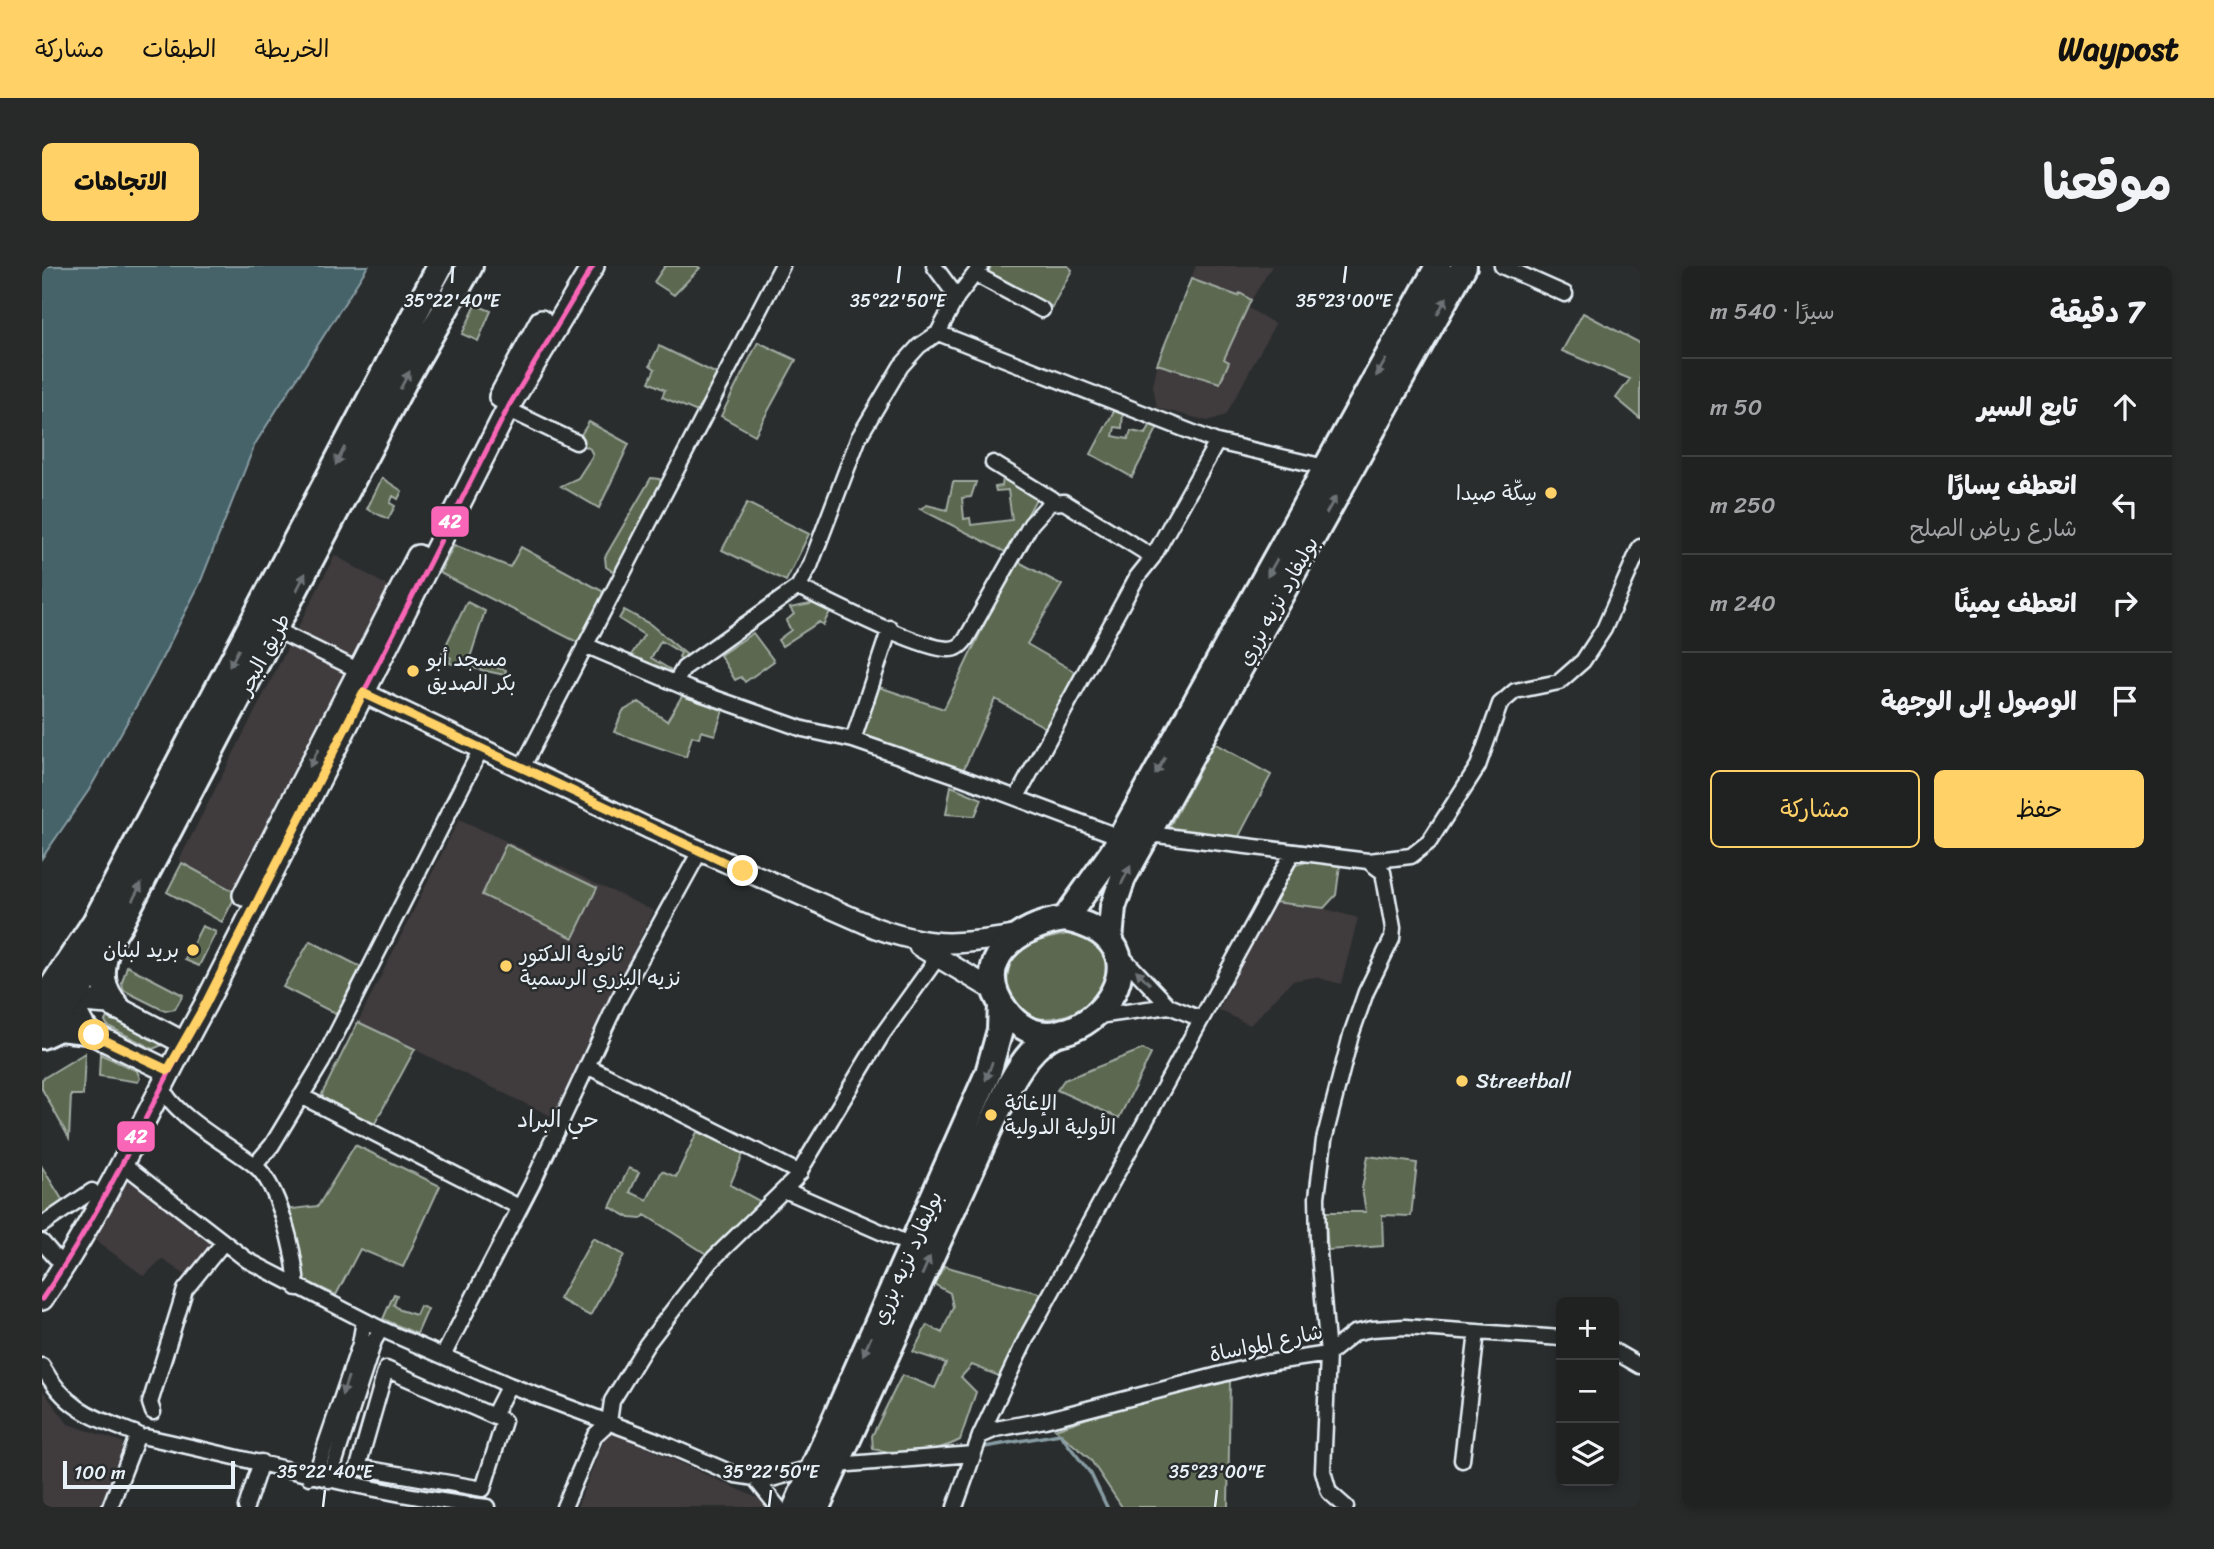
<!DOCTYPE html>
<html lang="ar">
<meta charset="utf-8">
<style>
:root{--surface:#202222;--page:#282a2a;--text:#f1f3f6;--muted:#a2a4a5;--line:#3d3f40;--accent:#ffd166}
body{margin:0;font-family:Sriracha,"Playpen Sans Arabic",sans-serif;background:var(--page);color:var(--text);direction:rtl}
.controls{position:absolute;right:21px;bottom:21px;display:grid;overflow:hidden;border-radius:10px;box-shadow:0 4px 10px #0003}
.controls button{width:63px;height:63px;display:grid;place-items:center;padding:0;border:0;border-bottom:2px solid var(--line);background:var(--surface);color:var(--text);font:35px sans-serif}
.scale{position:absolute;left:21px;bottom:18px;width:172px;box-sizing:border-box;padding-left:7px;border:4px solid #e8f1f8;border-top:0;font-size:19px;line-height:24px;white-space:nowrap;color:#e8f1f8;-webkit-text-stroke:5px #2a2d2e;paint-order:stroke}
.stop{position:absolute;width:21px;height:21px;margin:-16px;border:5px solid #ffd166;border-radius:50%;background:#fff}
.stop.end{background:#ffd166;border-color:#fff;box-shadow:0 2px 7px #0008}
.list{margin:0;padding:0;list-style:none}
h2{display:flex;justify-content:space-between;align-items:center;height:91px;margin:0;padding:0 28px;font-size:30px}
h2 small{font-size:23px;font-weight:400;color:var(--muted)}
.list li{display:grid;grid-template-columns:46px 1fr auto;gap:21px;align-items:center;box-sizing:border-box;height:98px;padding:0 28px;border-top:2px solid var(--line)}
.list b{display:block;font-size:26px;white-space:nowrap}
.list p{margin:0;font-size:23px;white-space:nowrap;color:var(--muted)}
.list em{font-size:23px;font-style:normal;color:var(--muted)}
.actions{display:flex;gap:14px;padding:21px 28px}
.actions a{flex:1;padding:16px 0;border:2px solid var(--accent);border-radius:10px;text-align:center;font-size:24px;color:var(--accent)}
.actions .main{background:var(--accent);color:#111}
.icon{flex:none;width:38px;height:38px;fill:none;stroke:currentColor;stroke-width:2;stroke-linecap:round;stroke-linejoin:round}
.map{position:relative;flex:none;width:1598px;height:1241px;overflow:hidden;direction:ltr;border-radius:10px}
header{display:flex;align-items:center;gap:42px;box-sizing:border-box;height:98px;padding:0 35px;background:var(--accent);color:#111}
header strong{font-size:33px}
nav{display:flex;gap:38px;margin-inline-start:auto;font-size:24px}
.intro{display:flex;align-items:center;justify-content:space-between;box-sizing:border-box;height:168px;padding:0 42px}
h1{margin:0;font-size:49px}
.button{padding:18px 32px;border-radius:10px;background:var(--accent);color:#111;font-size:24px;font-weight:700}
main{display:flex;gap:42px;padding:0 42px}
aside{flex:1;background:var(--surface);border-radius:10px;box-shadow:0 4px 10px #0003}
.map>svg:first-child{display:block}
</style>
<header>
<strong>Waypost</strong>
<nav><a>الخريطة</a><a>الطبقات</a><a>مشاركة</a></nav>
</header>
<div class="intro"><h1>موقعنا</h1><a class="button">الاتجاهات</a></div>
<main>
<aside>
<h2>7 دقيقة<small>سيرًا · 540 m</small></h2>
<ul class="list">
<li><svg class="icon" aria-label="ahead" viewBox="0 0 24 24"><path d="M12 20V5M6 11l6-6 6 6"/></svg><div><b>تابع السير</b></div><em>50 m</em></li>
<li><svg class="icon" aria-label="left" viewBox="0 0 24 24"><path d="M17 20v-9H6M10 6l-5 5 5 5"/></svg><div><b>انعطف يسارًا</b><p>شارع رياض الصلح</p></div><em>250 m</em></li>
<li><svg class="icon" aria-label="right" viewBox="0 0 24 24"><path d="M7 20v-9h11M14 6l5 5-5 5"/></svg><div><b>انعطف يمينًا</b></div><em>240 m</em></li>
<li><svg class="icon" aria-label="arrive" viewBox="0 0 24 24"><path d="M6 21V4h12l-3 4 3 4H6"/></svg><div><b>الوصول إلى الوجهة</b></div></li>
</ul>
<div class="actions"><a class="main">حفظ</a><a>مشاركة</a></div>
</aside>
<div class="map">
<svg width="1598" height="1241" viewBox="0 0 1598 1241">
<rect width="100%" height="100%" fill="#2a2d2e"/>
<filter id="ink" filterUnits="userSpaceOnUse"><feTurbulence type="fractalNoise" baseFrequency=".0143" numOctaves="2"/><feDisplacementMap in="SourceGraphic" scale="14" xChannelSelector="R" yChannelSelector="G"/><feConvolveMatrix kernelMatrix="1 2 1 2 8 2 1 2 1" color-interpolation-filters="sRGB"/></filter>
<g filter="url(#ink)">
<path fill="#3f3b3c" d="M1154,0H1230L1205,41L1233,58L1184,149L1166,155L1115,142L1111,120L1115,100Z
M293,289L354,325L198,627L137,594Z
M417,553L612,645L511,851L316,756Z
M1231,636L1272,640L1316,652L1299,718L1273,711L1250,715L1208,759L1177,744Z
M81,909L173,981L146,1011L120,993L102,1010L46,969Z
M0,1123L26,1158L80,1176L82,1188L62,1241H0Z
M566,1164L720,1234L728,1241H535Z"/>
<path fill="#5b674f" stroke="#a2aca4" stroke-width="2" d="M623,0H655L658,2L632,29L612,16Z
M950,0H1026L1030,4L1010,41L945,7Z
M1149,13L1196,30L1198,27L1209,34L1182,93L1187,96L1178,117L1115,98Z
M434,39L449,45L436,75L420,68Z
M1541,47L1598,77V152L1574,132L1588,113L1520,85Z
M716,76L754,94L713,169L679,150Z
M617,80L679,110L660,148L620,131L623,124L607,116L613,103L608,99Z
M1074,141L1081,144L1080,162L1073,161L1071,170L1086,173L1089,165L1104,168L1110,155L1117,159L1090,211L1049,188Z
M547,156L587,178L557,242L519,220L536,212L551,189L548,183L535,175Z
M340,212L360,225L356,233L351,230L348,237L353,240L346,253L325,243Z
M609,212L617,213L622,218L577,303L570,305L564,301L563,291Z
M961,212L995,231L965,287L878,243L885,239L905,244L911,216H934L929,231L920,232L922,253L928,252L929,259L970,254L966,224L954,225L953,221L960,220Z
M705,237L767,268L744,315L680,284Z
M412,279L468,301L479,281L560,325L562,331L549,359L535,376L398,307Z
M973,294L1020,319L985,378L1035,407L1004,462L953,433L920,507L818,473L837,421L902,443Z
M425,336L443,345L427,395L464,404L463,409L407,397L409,392L400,387Z
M779,336L789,344L781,359L777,356L740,380L736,374L749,364L744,355L752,348L748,342Z
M582,344L608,358L645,389L640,393L637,391L639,387L619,375L609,392L629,404L619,410L586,394L602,369L577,353Z
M711,367L732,395L703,416L699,411L693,414L678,389Z
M640,430L681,444L673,469L659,465L657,472L650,470L644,491L572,466L581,445L597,436L625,455Z
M1172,477L1229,509L1194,576L1124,567Z
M909,520L940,533L933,550L904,548Z
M464,578L555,622L531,672L440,629Z
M1268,595L1298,599L1294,629L1282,642L1231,636L1254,599Z
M140,597L195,627L180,656L125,626Z
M160,660L174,666L157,700L143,694Z
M1025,668L1046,671L1063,687L1067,720C1044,743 1023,756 989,752L966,731C960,683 983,677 1025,668Z
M268,675L319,701L294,748L241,721Z
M85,700L141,729L133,743L123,745L81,724L80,716Z
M67,748L120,772V779L111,783L66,760L63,755Z
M316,756L373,783L332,859L282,833L280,828Z
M1101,783L1109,788L1077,852L1015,824L1022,814Z
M43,787L41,829H29L27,872L0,823V813Z
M58,788L95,805L98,812L96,816L57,810Z
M655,866L702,886L688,919L721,937L666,989L603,949L599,953L588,952L568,941L587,902L597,906L588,926L605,934L620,905L634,911Z
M313,879L398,920L361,1001L318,983L294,1029L258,1012L242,944L276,940Z
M1326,890L1375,897L1369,950L1340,949L1341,980L1286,984L1283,946H1324L1320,923Z
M0,901L21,935L0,951Z
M551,972L582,989L548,1050L517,1033Z
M902,1000L1004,1029L962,1112L930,1099L919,1111L934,1126L918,1174C894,1187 857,1189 831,1183L830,1170L860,1109L893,1122L904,1097L871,1086L885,1059L900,1067L911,1041L908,1027L892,1018Z
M352,1028L355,1029L352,1039L358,1044L374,1049L378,1040L386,1043L375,1068L341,1053Z
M1188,1115L1186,1241H1080L1048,1193L1013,1163L1067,1145Z"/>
<path fill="#46636a" stroke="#879ca3" stroke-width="2" d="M0,0H326L213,178L158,317L111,410L47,524L0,592Z"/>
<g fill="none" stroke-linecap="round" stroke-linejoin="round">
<path stroke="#879ca3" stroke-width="3.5" d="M943,1181L1018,1168L1049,1208L1065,1241"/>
<defs>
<path id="street" d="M892,0L915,31
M1460,0L1523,28
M933,8L1000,44
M896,67L1175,176L1283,201
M465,143L534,176
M951,197L1013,235
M756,321C788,336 875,382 906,383C915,383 919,380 924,373L989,258L1008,237L1022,236L1111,291
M234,364L324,408
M543,379L647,423L761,463L811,474L921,512L1078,571
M633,417L642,402L756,321L768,300L817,171L859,100L877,80L896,67L915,31L939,0
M811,474L848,362
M480,502L740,0
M975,531L1095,311L1111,291L1175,176
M1107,568L1326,595L1341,606L1351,662L1350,673L1324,726L1309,769L1282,874L1275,931L1276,976L1286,1088L1281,1205L1287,1226L1304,1241
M1327,595L1369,590L1387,576L1436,500L1458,438L1473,425L1517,416L1541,395L1562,363L1598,281
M1076,686L1127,740L1159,753
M1056,750L1127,740
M545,800L758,907
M119,818C127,847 187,879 211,898C238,918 253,989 255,1022
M259,830L477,941
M80,897L205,994L339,1063L467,1119L611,1173L694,1209L726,1214L772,1201
M213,899L230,879L280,796L439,483
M745,925L871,980
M0,959L50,925
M0,976L13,991
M1572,1085L1598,1100
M402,1088L490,918L576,734L658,585
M0,1100C25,1145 51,1151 95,1168
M111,1146L108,1137L143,1024L181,977
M451,1150L462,1155L441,1223L316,1201L344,1103L451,1150L467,1119
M938,1170L954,1163L1003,1154L1219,1098L1286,1088L1312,1067L1330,1063L1363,1061L1519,1072
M104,1171C218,1195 329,1228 445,1241
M1420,1194L1435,1066
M795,1199L931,1188
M267,1211L276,1201L318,1078L322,1055
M287,1214L332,1075L339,1063
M715,1215L736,1241
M68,1241L95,1171
M204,1241L219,1196
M522,1241L553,1169L567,1156L570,1135L605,1078L668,996L753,913L840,769L901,684
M913,1241L938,1170L985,1071L1251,586"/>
<path id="secondary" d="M309,421L606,562L834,662C893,683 914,678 973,670
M877,680L953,725"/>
<path id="primary" d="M458,131L499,55
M202,629L376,290
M126,805L44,765L28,734L66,737L142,777
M0,1033C64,940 109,837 163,739L468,138L551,0"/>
<path id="highway" d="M1023,653L1070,587L1396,0
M1023,653C1151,679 1022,823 964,745C926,695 977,659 1023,653Z
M1068,674L1071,641L1081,612L1422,0
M65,684C58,705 59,724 75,741
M0,736L53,656L398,0
M0,766L35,726L78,658L364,112L428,0
M0,770L17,762L44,765
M754,1241L946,807L958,764L959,738
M775,1241L968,818C980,796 997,771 1022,765"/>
</defs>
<use href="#street" stroke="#e8f1f8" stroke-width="19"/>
<use href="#secondary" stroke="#e8f1f8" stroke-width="24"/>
<use href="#primary" stroke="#e8f1f8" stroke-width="26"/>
<use href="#highway" stroke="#e8f1f8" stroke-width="30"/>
<use href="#street" stroke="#2a2d2e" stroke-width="14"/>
<use href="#secondary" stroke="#2a2d2e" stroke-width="19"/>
<use href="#primary" stroke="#2a2d2e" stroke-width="21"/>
<use href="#highway" stroke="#2a2d2e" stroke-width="24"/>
<defs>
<path id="bus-1" d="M0,1033C64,940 109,837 163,739L468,138L551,0"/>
</defs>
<use href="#bus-1" stroke="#2a2d2e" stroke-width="10"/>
<use href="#bus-1" stroke="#fa66b7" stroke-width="5"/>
</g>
<defs><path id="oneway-solid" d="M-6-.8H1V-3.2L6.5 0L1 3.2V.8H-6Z" transform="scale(1.75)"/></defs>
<g fill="#6c7275">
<use href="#oneway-solid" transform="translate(1400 40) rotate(-61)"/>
<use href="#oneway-solid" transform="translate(1339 102) rotate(120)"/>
<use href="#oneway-solid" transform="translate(363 114) rotate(-62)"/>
<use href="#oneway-solid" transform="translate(298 190) rotate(117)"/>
<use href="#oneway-solid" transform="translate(1289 239) rotate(-61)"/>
<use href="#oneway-solid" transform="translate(1230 302) rotate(119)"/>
<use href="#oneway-solid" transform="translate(259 316) rotate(-63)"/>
<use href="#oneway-solid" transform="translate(192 392) rotate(118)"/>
<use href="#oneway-solid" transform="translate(272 492) rotate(117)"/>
<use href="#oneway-solid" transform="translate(1118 500) rotate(120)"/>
<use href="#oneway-solid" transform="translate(1084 609) rotate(-63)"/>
<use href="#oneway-solid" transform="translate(95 626) rotate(-62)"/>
<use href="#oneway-solid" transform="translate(1101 711) rotate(-135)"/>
<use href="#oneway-solid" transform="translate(947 805) rotate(110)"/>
<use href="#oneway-solid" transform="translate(884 1000) rotate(-66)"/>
<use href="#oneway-solid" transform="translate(825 1080) rotate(114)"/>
<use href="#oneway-solid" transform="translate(303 1120) rotate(109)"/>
</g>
</g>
<g fill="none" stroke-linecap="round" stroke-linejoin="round" filter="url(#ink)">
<path stroke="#ffd166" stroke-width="9" d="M52,769L126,804L163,739L321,427L701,605"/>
</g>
<path fill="none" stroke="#e8f1f8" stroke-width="2.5" d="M410,17L411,0M856,17L858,0M1302,17L1304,0M281,1241L283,1224M727,1241L729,1224M1173,1241L1175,1224"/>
<g fill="#ffd166" stroke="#2a2d2e" stroke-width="2.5">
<circle cx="1509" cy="227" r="7"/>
<circle cx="371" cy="405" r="7"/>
<circle cx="151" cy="684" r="7"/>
<circle cx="464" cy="700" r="7"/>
<circle cx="1420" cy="815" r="7"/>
<circle cx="949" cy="849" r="7"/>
</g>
<g text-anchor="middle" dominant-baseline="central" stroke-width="5" stroke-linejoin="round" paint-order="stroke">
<g font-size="21" fill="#e8f1f8" stroke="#2a2d2e" text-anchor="start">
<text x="1495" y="227" text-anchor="end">سِكّة صيدا</text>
<text x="385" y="393">مسجد أبو<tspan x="385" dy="24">بكر الصديق</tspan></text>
<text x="137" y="684" text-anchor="end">بريد لبنان</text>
<text x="478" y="688">ثانوية الدكتور<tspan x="478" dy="24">نزيه البزري الرسمية</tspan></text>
<text x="1434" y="815">Streetball</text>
<text x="963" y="837">الإغاثة<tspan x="963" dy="24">الأولية الدولية</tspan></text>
</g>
<g font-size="21" fill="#e8f1f8" stroke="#2a2d2e">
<text transform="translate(1236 335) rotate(-61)">بوليفارد نزيه بزري</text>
<text transform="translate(222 388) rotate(-62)">طريق البحر</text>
<text transform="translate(865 992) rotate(-66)">بوليفارد نزيه بزري</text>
<text transform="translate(1224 1077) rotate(-12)">شارع المواساة</text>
</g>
<g font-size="23" fill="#e8f1f8" stroke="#2a2d2e">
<text x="516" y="853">حي البراد</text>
</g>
</g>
<g font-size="18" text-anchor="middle" fill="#e8f1f8" stroke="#2a2d2e" stroke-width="5" stroke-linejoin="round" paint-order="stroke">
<text x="410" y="41">35°22'40"E</text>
<text x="856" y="41">35°22'50"E</text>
<text x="1302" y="41">35°23'00"E</text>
<text x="283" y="1212">35°22'40"E</text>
<text x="729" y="1212">35°22'50"E</text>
<text x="1175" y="1212">35°23'00"E</text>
</g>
<g stroke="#2a2d2e" stroke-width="2.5">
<rect x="388" y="239" width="40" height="33" rx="7" fill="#fa66b7"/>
<rect x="74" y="854" width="40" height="33" rx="7" fill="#fa66b7"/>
</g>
<g font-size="19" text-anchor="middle" font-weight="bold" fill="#fff">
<text x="408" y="262">42</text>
<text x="94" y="877">42</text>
</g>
</svg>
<div class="controls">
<button>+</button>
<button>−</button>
<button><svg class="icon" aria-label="layers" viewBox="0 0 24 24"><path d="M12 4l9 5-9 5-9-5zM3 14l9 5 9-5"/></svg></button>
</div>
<div class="scale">100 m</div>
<div class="stop" style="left:52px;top:769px"></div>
<div class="stop end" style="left:701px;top:605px"></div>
</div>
</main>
